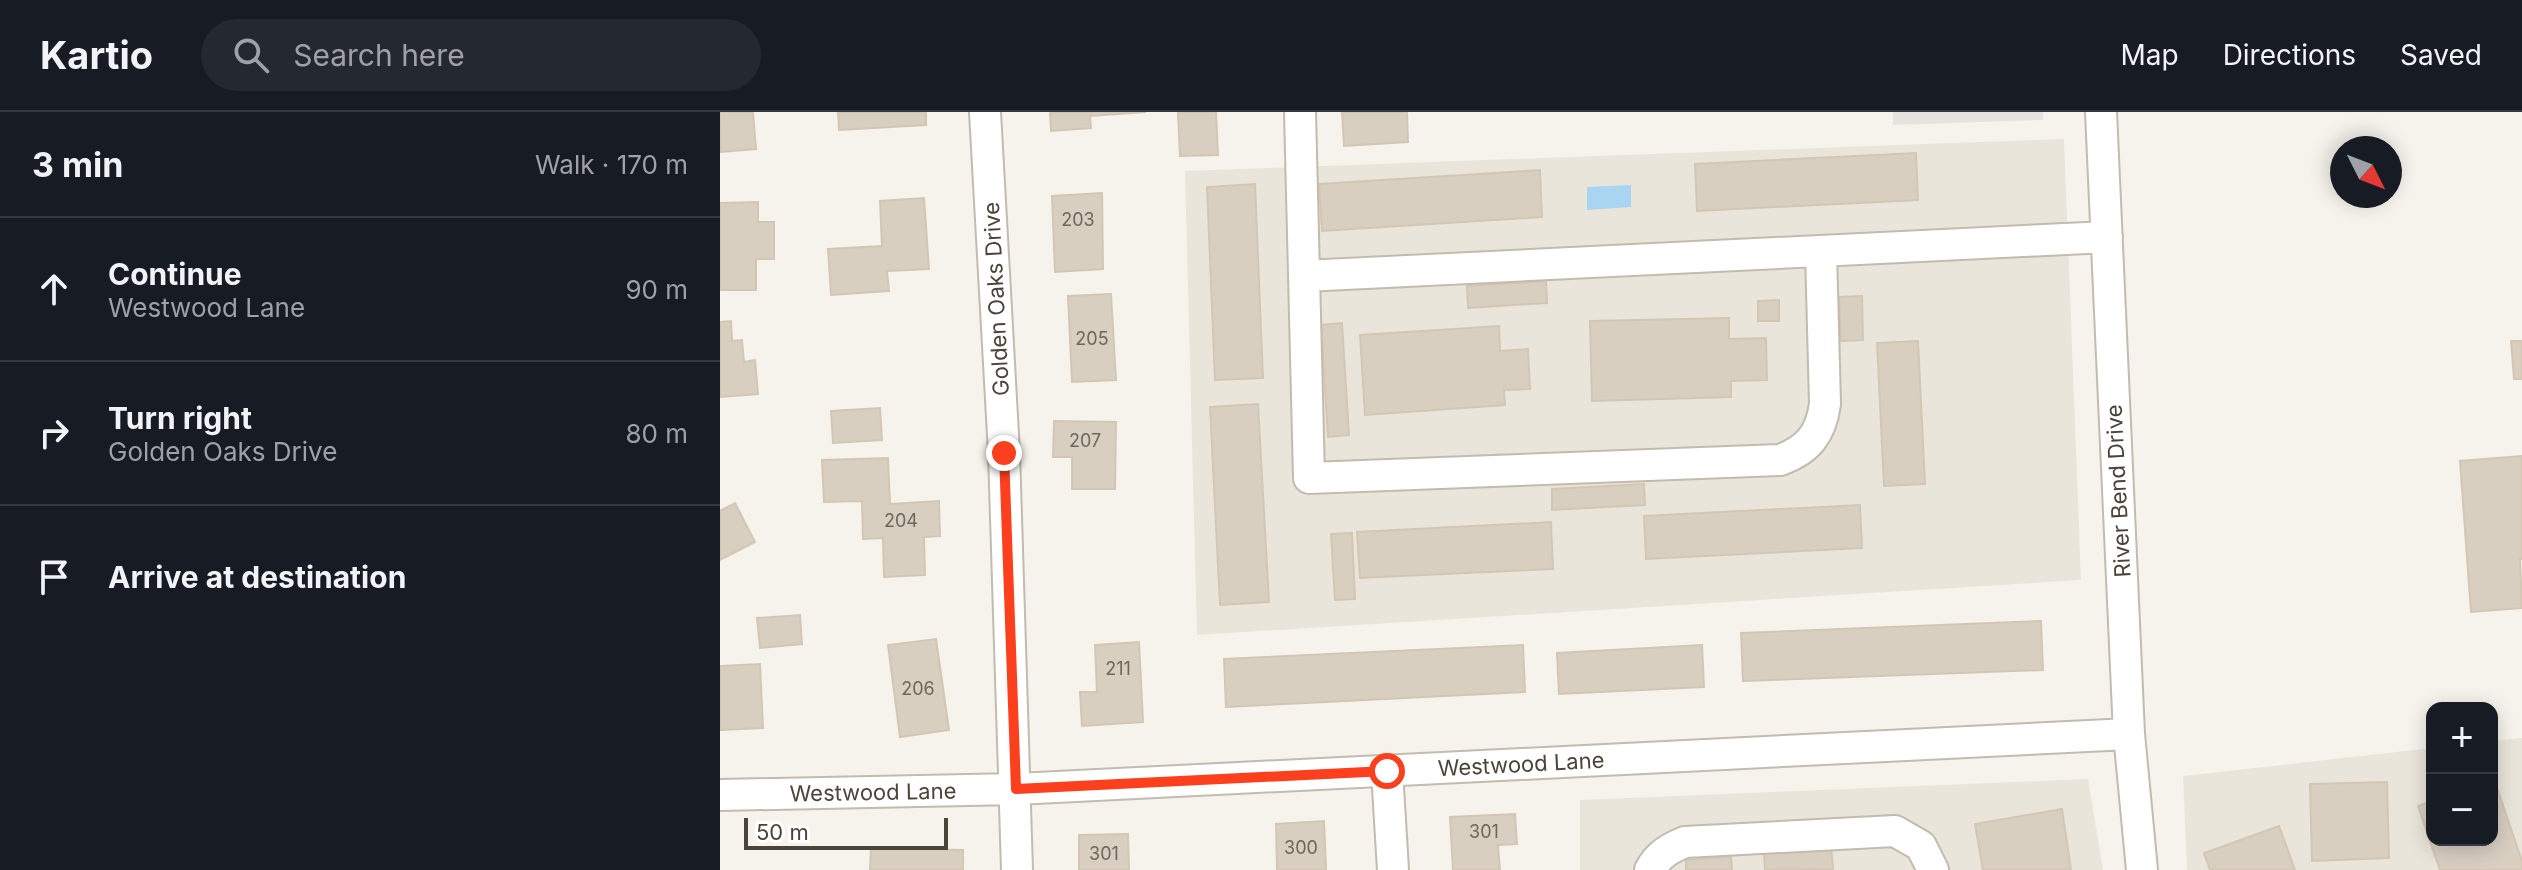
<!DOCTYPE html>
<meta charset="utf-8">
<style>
:root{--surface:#171b24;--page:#242831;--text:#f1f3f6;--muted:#9ea1a6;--line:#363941}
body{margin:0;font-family:Inter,sans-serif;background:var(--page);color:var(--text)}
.controls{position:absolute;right:24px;bottom:24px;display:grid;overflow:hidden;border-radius:16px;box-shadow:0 4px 20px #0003}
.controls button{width:72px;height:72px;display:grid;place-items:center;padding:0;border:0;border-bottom:2px solid var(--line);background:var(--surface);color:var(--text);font:40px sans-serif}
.compass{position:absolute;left:1610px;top:24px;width:72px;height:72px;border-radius:50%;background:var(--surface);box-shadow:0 4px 20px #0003;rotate:132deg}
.scale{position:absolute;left:24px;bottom:20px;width:204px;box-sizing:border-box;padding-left:8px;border:4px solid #4b4439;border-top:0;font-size:22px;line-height:28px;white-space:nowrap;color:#4b4439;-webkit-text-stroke:6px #fff;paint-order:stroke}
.stop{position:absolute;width:24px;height:24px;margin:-18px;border:6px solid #fc3f1d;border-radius:50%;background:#fff}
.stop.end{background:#fc3f1d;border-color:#fff;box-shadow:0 2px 8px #0008}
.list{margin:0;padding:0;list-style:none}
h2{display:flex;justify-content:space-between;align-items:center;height:104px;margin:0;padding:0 32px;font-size:34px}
h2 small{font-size:26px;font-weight:400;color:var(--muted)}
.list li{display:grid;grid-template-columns:52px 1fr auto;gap:24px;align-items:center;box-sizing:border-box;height:144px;padding:0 32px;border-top:2px solid var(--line)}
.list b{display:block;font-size:30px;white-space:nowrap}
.list p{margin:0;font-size:26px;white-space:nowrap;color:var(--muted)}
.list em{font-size:26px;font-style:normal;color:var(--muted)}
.icon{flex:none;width:44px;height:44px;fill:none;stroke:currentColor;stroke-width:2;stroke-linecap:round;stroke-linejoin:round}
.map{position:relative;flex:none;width:1802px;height:758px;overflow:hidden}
header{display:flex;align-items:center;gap:48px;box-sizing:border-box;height:112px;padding:0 40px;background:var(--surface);border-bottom:2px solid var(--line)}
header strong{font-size:38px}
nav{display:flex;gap:44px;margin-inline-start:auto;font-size:28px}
.search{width:560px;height:72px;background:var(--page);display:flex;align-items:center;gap:20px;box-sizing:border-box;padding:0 28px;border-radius:44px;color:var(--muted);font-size:30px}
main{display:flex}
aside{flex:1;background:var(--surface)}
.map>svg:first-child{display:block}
</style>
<header>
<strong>Kartio</strong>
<div class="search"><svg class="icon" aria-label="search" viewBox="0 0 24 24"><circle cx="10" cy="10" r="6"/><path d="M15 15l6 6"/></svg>Search here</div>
<nav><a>Map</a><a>Directions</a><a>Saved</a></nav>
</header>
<main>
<aside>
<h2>3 min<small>Walk · 170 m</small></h2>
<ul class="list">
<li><svg class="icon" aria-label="ahead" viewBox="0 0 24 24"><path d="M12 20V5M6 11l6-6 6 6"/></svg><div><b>Continue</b><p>Westwood Lane</p></div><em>90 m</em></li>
<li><svg class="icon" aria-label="right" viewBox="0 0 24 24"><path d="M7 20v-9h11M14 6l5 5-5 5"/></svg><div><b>Turn right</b><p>Golden Oaks Drive</p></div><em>80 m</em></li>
<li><svg class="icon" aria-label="arrive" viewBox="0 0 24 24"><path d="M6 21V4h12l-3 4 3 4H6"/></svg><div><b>Arrive at destination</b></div></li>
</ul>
</aside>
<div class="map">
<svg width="1802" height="758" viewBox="0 0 1802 758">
<rect width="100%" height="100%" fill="#f6f3ec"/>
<path fill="#eae5da" d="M1344,27L1361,468L477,523L465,59Z
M1802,626V758H1467L1463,664L1712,636V728H1772V629Z
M1368,667L1383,758H860V688Z"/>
<path fill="#e5e3e0" d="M1173,0H1323V8L1173,13Z"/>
<path fill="#a9d4f2" d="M911,73V95L867,98V75Z"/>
<path fill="#d8cfc1" stroke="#d3c7b4" stroke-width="2" d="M0,0H33L36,37L1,40Z
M118,0H206V13L119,18Z
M330,0H426L370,4L371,16L331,19Z
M458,0H496L498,43L460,44Z
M622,0H687L688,30L624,34Z
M1196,41L1198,88L977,99L975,52Z
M820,58L822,105L602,119L599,72Z
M535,72L543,266L495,268L487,75Z
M382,81L383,157L335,160L332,84Z
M204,86L209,157L167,159L169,179L111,183L108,137L162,134L160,89Z
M38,90V110H54V147H36V178H0V91Z
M826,169L827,191L748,196L747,174Z
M391,182L396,268L352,270L348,184Z
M1142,184L1143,228L1121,229L1119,185Z
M1059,188V209H1038V189Z
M1009,206V227L1046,226L1047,268L1011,269V285L872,289L870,209Z
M11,209L12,229L22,228L24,250L35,248L38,282L0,285V210Z
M622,211L629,323L608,325L601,213Z
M779,214L780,239L808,237L810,277L784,278L785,293L645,303L640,223Z
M1198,229L1205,372L1164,374L1157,231Z
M1791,229H1802V267H1794Z
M538,292L549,490L500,493L490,295Z
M160,296L162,328L113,331L111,299Z
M334,309L396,310L395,377H352V345H333Z
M1802,344V447H1800L1802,496L1751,500L1740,349Z
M168,346L170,392L219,389L220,424L204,425L205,463L164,465L163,426L143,427L142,389L104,390L102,348Z
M924,372L925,393L832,398V377Z
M15,391L35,430L0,448V399Z
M1140,393L1142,436L926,447L924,404Z
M831,410L833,457L640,466L637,420Z
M632,421L635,487L615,488L611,422Z
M80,503L82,532L40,536L37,506Z
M1321,509L1323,558L1023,569L1021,521Z
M216,527L229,618L180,625L168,533Z
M419,530L423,610L362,614L360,580H377L375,533Z
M803,533L805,580L506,595L504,547Z
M982,533L984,575L839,582L837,541Z
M40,552L43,616L0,618V554Z
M1774,667L1802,749V758H1720L1698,694L1712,689V728H1772Z
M1667,670L1669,746L1592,749L1590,672Z
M1342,697L1351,758H1263L1255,712Z
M795,702L797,732L778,733L780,758H733L730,705Z
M604,709L606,758H557L556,712Z
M1559,714L1575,758H1490L1484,741Z
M408,722L409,758H359V723Z
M1111,735L1113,757L1045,758L1044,741Z
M151,736L243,738V758H150Z
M1011,745L1012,758H966V748Z"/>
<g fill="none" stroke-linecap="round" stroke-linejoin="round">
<defs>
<path id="minor" d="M265,0L284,341L297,758
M580,0L589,366L1060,348C1088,338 1101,322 1105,292L1101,139
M1381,0L1409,622L1422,758
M584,164L1387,125
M667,659L673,758
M0,683L296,677L1409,622
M930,758C938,743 950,736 965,730L1175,719L1201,734L1213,758"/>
</defs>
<use href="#minor" stroke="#c2bbae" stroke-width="34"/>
<use href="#minor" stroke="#fff" stroke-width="30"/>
</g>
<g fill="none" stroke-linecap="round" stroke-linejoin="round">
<path stroke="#fc3f1d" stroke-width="10" d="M284,341L296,677L667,659"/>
</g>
<g text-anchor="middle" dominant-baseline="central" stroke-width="6" stroke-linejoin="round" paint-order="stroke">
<g font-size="18" fill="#6e675b">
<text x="358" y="107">203</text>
<text x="372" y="226">205</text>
<text x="365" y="328">207</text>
<text x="181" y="408">204</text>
<text x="398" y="556">211</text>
<text x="198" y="576">206</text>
<text x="764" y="719">301</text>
<text x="581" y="735">300</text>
<text x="384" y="741">301</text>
</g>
<g font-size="22" fill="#4b4439" stroke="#fff">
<text transform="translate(276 187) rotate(-93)">Golden Oaks Drive</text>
<text transform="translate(1398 379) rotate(-93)">River Bend Drive</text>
<text transform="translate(801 652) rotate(-3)">Westwood Lane</text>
<text transform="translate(153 680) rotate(-1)">Westwood Lane</text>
</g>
</g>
</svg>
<div class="controls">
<button>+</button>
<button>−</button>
</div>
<svg class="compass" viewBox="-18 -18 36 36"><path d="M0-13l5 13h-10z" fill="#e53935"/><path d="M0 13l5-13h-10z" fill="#9ea1a6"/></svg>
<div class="scale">50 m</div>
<div class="stop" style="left:667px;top:659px"></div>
<div class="stop end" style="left:284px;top:341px"></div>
</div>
</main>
